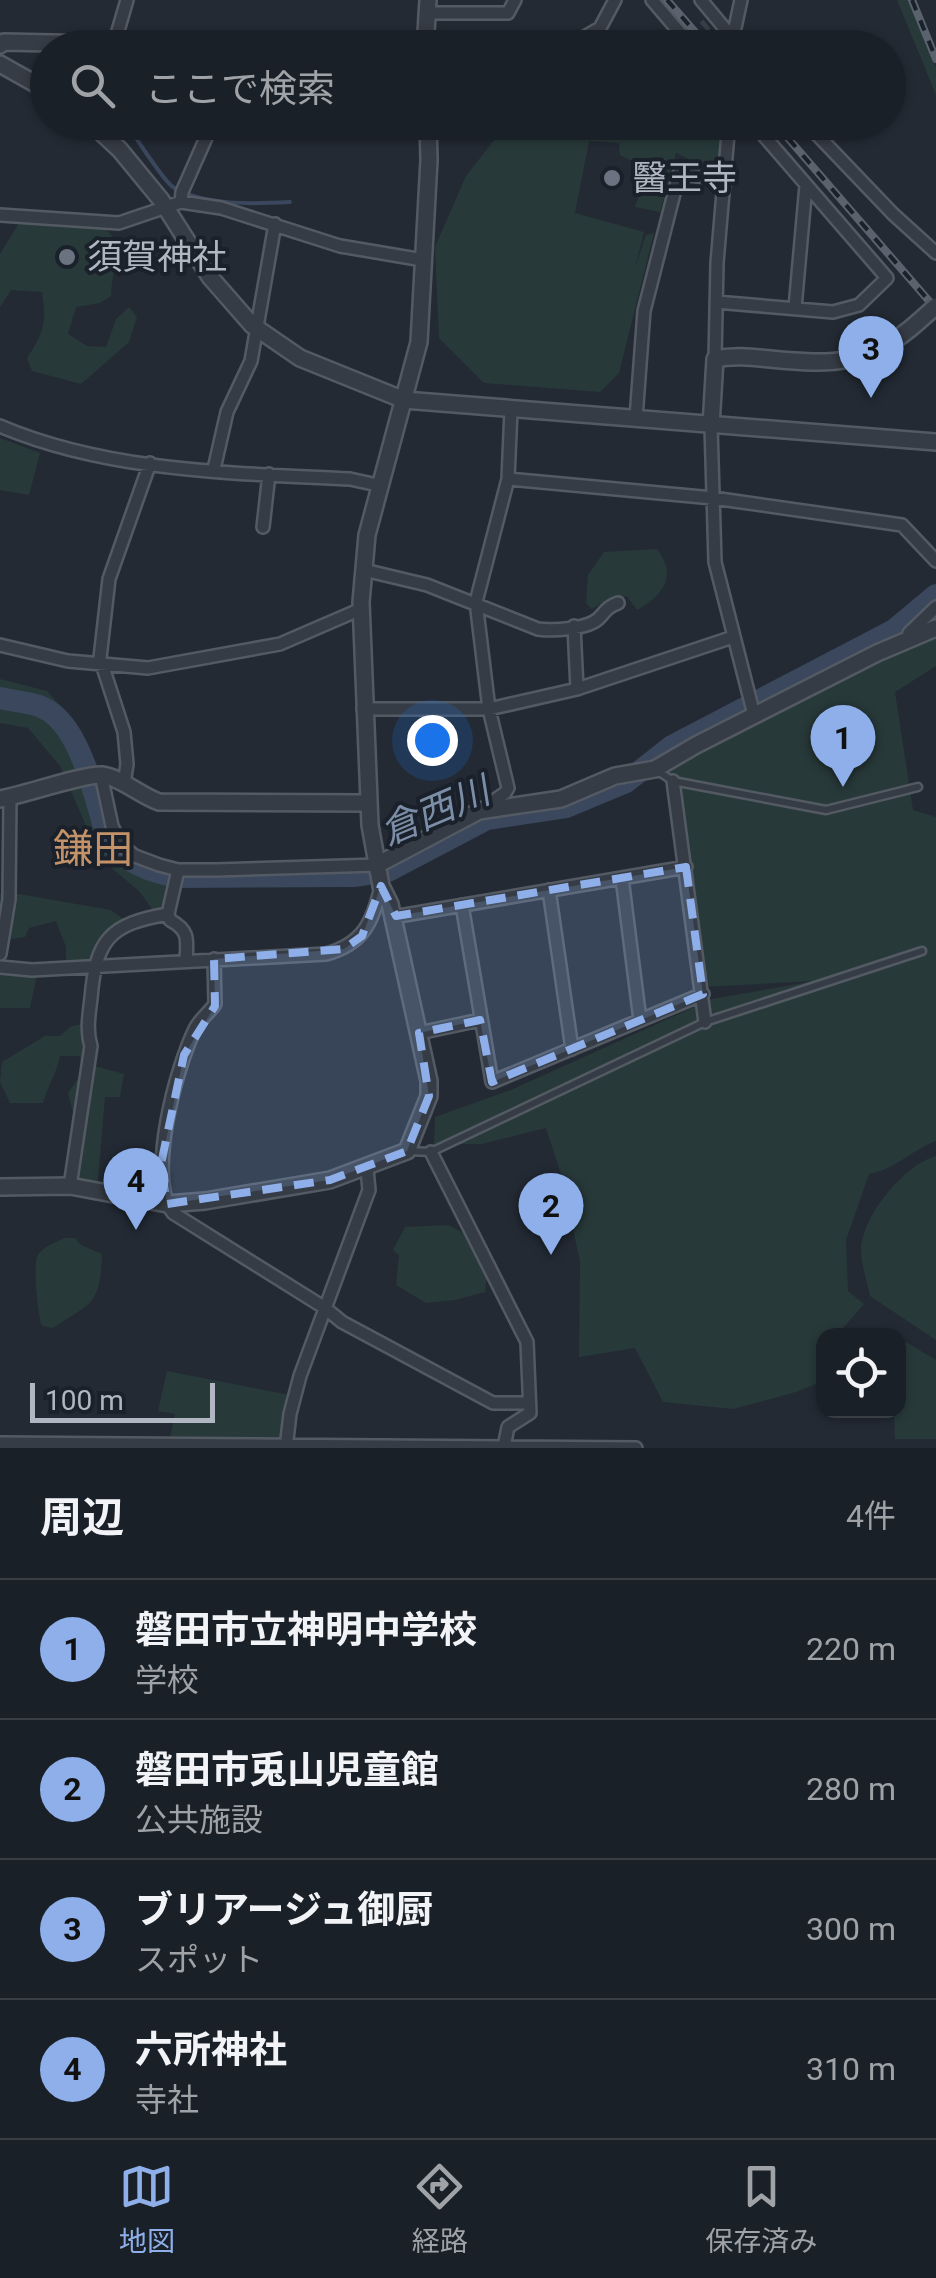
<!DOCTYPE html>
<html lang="ja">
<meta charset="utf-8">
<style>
:root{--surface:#1a2027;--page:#23282f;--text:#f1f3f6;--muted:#9fa3a7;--line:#383e44;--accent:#8eafe9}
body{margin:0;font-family:Roboto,"Noto Sans JP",sans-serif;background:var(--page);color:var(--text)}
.controls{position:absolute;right:30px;bottom:30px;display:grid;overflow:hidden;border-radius:20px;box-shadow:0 2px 8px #0004}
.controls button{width:90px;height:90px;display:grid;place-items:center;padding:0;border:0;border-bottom:2px solid var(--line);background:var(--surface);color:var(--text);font:50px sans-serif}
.scale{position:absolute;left:30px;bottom:25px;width:185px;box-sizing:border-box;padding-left:10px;border:5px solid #b0b7c2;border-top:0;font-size:28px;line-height:35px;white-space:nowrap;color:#b0b7c2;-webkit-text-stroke:8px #1b212a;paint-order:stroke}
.you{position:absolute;left:432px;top:740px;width:35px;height:35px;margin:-25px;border:8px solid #fff;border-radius:50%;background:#1a73e8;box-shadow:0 0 0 15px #1a73e833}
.badge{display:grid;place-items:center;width:65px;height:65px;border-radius:50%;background:var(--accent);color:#111;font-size:32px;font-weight:700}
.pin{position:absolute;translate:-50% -82px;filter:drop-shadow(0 2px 5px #0008)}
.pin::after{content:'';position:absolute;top:52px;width:35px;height:30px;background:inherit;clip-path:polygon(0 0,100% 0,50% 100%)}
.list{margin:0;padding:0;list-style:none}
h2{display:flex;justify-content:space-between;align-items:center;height:130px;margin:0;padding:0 40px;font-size:42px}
h2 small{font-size:32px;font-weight:400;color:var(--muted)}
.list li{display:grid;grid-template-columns:65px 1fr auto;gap:30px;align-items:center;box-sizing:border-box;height:140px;padding:0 40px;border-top:2px solid var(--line)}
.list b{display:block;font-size:38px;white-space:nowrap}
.list p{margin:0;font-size:32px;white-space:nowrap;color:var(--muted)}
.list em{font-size:32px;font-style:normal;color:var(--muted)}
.icon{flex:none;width:55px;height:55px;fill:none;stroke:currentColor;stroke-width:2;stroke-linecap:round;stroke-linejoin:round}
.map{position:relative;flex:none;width:936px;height:1448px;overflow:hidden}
.search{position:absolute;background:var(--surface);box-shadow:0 2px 8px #0004;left:30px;right:30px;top:30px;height:110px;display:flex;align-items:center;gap:25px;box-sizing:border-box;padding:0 35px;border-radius:55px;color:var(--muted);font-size:38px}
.sheet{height:690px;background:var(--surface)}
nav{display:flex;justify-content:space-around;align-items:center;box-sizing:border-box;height:140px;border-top:2px solid var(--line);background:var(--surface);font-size:28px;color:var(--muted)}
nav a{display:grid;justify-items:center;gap:5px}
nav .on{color:var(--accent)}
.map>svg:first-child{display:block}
</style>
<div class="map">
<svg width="936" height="1448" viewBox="0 0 936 1448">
<rect width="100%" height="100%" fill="#232a34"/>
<path fill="#283939" d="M897,0H908L936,67V95Z
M548,122L725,123L721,174L676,153L660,212L635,207L648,169L620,155L619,143L589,141L575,213L644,232L635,268L646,235L654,233L619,373L600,392L484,383L439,338L435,247L466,176L499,134V123H528L539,127Z
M40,219C63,219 112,215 116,248C117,258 111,283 111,296L100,303L76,307L68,334L87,346L106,347L116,319L129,307L137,317L129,342L81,384L32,371L27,358C44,333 47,322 42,292L11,290L0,307V254L19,223Z
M0,438L40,453L29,495L0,490Z
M657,549C678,575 663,596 637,610L627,596L603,602L592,609L586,603L588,575L604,552Z
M936,632V666L895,692L913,810L936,817V1141C912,1150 894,1170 869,1174L846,1240L848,1291L864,1304L843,1328V1335L824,1336L823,1381L796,1392L733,1409L663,1402L635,1348L579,1357L580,1261L560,1171L546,1128L482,1144H434L435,1117L511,1090L712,999L815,981L702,987L669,771L799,700Z
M0,679L47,691L75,722L96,762L121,845L178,870L173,901L157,916L139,891L100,858L60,766L28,728L0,723Z
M13,893L111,910L131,925L104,939L93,967L66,962V947L56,921L29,928L25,937L11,939L7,920L0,953V894Z
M0,970L37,974L30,1008H0Z
M86,1023L88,1064L124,1074L120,1097H105L97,1191L70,1186L76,1124L68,1093L82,1073L80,1056H60C56,1076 48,1084 43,1103H10L0,1082L2,1062L45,1036H60L70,1027Z
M936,1156V1340L870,1296C867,1281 861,1264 861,1249C863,1215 904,1165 936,1156Z
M448,1225L467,1235L488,1264L485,1292L455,1300L426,1303L396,1285L399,1255L393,1250L405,1227Z
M65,1238H75L81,1245L102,1254C100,1306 92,1302 53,1328L42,1326C38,1315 33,1267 37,1257C41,1247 56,1242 65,1238Z
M899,1338L936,1360V1439H895L894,1411L898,1410Z
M167,1371L295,1396L286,1438L169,1444L175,1414L158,1411Z"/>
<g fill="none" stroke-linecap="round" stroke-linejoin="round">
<path stroke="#3a475c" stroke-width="4" d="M126,122C133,134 164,181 173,187C204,206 254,204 290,202"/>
<path stroke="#3a475c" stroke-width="22" d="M0,698C13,701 27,702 39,706C82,721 95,803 109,842C126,862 152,873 178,877L354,876L388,871L487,819L566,807L626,782L672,746L894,630L936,595"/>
<path stroke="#383f49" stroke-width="11" stroke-dasharray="11 5.5" stroke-linecap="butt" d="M691,38L707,24"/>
<defs>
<path id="service" d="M656,770L673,781L826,810L918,787
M409,1151L431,1152L705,1022L922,951"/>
<path id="minor" d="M652,0L693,48
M701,0L741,48
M427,13H508L515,0
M733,37L741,0
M113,48L127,0
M566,48L600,28L615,0
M805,122L893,214L936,253
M181,202L182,192L213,122
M0,215L119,223L181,202L221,208L340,246L423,260
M716,302L833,312L859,305L887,278L752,122
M795,308L806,185
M715,359L717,263L729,122
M636,418L644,311L679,174L725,179
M0,426C108,472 234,473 350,479L382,486
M711,426L715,562L754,715
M214,469L227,412L251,361L275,224
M508,479L713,498L902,525L936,561
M263,527L269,474
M364,570L427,585L538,629C553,631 587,629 598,619C606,611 607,607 618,603
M574,626L577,689
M908,638L909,633L936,607
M0,645L68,661L148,668L280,644L361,609
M363,709H489L577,689L733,637
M101,775L112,826L121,845L135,856L159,865L178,870H216L377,865
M673,781L705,1022
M124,784L127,764L124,732L100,658L109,579L150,463
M481,810L505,793L508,788L489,709L476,602L508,479L511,410
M622,878L640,1020
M549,890L572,1049
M462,905L492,1082L703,994
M168,914L170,920C190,931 187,940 186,961
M393,917L686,867
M0,954L9,899L10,797
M214,959L215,1004C209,1013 199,1020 195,1029C176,1068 146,1177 173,1213L325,1308L342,1322L493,1403H529
M0,967L32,970L326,954C363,944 373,922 381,886
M419,1033L480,1020
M431,1152L527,1342L530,1413L508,1427L504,1447
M70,1186L91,1046C86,1030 89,1015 91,998C96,940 109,924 168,914L178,870
M0,1443L636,1448
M286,1448L290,1414L300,1376L369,1190L367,1169"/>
<path id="tertiary" d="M0,45L4,42L100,44L113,48
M425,48L428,0
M0,64L48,91
M90,122L120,150L161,200L210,277L252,325L300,358L404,400L936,442
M711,426L715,359C734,355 751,357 770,359C832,365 869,366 918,322
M0,799C24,795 83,774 102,775C120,777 141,796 159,802L368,803
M377,865L479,811L561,799L615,776L655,769L696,745L877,653L936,628
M0,1187L70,1186L167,1204L205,1201L330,1180L407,1151L429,1096V1081L390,904L381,886L370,825L361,602L367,535L419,342L429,160L428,122"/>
</defs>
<use href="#service" stroke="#535a63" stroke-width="11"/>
<use href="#minor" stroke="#535a63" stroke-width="16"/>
<use href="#tertiary" stroke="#535a63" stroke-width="20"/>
<use href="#service" stroke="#363c45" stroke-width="6"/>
<use href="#minor" stroke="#363c45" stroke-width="11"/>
<use href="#tertiary" stroke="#363c45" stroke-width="15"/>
<defs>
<path id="rail" d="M667,0L709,48
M912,0L936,59
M774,122L936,309"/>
</defs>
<use href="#rail" stroke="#5a626e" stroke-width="8"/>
<use href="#rail" stroke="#1b212a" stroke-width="4" stroke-dasharray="11" stroke-linecap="butt"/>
<defs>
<path id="tertiary-bridge" d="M918,322L936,306"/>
</defs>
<use href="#tertiary-bridge" stroke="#535a63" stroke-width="20" stroke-linecap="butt"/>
<use href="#tertiary-bridge" stroke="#363c45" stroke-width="15"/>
</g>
<path fill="#8eafe9" fill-opacity="0.2" stroke="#8eafe9" stroke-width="8" stroke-dasharray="20 12" stroke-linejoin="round" d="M686,867L703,994L492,1082L480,1020L419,1033L429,1096L407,1151L330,1180L167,1204L161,1164L184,1055L215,1006L214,959L344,949L362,936L381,886L396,916Z"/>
<g fill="#6b7280" stroke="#1b212a" stroke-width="4">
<circle cx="612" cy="178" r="10"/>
<circle cx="67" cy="257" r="10"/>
</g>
<g text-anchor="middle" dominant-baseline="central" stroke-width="8" stroke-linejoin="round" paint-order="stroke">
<g font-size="35" fill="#b0b7c2" stroke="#1b212a" text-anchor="start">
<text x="632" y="178">醫王寺</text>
<text x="87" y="257">須賀神社</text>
</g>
<g font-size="38" font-style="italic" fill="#7c8ea7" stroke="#1b212a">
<text transform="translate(435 811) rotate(-23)">倉西川</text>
</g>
<g font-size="40" fill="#c49268" stroke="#1b212a">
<text x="93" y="849">鎌田</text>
</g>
</g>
</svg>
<div class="controls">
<button><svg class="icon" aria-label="locate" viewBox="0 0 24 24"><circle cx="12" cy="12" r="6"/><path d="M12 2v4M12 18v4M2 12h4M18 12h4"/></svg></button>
</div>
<div class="scale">100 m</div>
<div class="you"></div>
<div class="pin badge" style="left:843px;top:787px">1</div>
<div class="pin badge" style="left:551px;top:1255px">2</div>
<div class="pin badge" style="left:871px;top:398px">3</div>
<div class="pin badge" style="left:136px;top:1230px">4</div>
<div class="search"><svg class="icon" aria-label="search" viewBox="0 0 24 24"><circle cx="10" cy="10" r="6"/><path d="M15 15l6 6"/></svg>ここで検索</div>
</div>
<section class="sheet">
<h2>周辺<small>4件</small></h2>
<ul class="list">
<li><span class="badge">1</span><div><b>磐田市立神明中学校</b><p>学校</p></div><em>220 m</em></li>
<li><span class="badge">2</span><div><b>磐田市兎山児童館</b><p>公共施設</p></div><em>280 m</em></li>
<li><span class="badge">3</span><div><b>ブリアージュ御厨</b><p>スポット</p></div><em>300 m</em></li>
<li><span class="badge">4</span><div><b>六所神社</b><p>寺社</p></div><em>310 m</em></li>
</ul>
</section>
<nav>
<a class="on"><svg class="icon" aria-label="map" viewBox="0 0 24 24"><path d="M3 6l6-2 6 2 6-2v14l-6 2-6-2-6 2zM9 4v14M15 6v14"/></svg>地図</a>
<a><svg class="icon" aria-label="directions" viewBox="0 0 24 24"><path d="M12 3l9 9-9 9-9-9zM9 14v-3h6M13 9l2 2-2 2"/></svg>経路</a>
<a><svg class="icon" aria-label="saved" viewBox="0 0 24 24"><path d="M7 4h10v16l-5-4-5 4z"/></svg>保存済み</a>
</nav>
